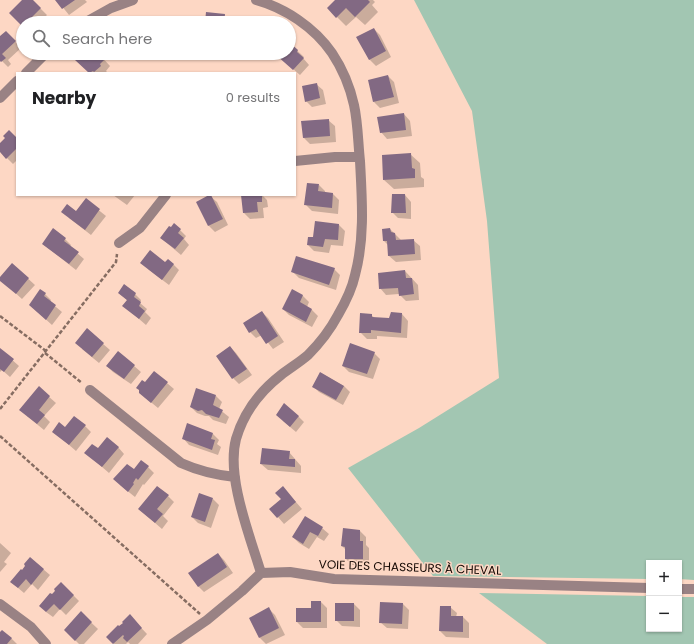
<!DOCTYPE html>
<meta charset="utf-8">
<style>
:root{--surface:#fff;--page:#f2f2f2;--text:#202124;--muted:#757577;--line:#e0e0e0}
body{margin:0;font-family:Poppins,sans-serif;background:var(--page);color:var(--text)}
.controls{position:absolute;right:12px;bottom:12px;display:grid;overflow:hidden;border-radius:0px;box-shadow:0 1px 3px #0004}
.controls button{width:36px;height:36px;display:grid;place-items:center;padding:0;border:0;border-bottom:1px solid var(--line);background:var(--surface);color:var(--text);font:20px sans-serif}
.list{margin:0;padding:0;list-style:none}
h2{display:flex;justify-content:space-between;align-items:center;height:52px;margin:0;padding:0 16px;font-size:17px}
h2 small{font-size:13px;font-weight:400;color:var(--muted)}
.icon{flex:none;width:22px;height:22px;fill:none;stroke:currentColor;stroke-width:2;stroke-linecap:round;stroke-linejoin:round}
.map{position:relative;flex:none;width:694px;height:644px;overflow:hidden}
.search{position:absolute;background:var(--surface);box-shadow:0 1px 3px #0004;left:16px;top:16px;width:280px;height:44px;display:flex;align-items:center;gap:10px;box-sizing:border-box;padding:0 14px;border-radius:22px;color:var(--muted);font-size:15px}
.panel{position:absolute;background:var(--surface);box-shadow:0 1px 3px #0004;left:16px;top:72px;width:280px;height:124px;border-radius:0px}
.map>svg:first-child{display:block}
</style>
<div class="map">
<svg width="694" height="644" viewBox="0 0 694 644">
<rect width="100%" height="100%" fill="#fdd7c4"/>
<path fill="#a2c6b2" d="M414,0H694V580L679,579V563H649V579L433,576L348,468L419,428L499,378L487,221L472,111Z
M479,593L649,596V629H679V597H694V644H547Z"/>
<path fill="#0003" d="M24,0H32L47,15L39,23H23V26L11,13Z
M57,0H85L87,2L69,15Z
M336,0H373L375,2L372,5L378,12L365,25L356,17L346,26L328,8Z
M224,15L231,21L230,23H200H206Z
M374,29L380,35L391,57L376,66L370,60L358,38Z
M0,38H12L21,48L8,60L11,64L8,67L0,59Z
M289,43L304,57L303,58L309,65L300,75L284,61L279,53H289Z
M87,53H98L110,66L106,71L107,72L90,73L76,60Z
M126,53H143L136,56L134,54L129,56Z
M388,76L394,82L399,103L380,108L374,102Z
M316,84L323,90L326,104L312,107L306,101Z
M404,114L410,121L412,136L387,139L381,132Z
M328,120L335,126L336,142L310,144L304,138L302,122Z
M6,138L17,139V160L13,164L0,151V144Z
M410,154L420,163L421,177L424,179V187L394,189L384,180Z
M319,185L325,191V193L333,194L339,200L338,214L312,211L306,205Z
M113,195H135L127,205Z
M253,195H262L267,200L268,207L263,208L264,218L250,219L244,213Z
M405,195L411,202V219L398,218L392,212Z
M210,196L217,202L228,225L215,232L209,226L197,202Z
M86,200L106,216L91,235L69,218L76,213Z
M339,225L345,231L343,246L331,245L329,253L314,251L308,245L314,238Z
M390,229L401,240H413L420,246L421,260L396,262L389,256L388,245L384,241Z
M180,230L186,236L184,239L189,245L181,255L161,238Z
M65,239L71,245L70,247L84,259L76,270L43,244Z
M165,263L173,264L179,270L169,285L148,269Z
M12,264L35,285L22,299L0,279Z
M334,269L340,275L336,290L299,278L293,272Z
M405,271L418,285L419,300L406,301L399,294L386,295L380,288Z
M293,291L303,296L309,302L307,307L312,310L318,316L312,327L289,315L283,309Z
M119,293L135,294L141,300L140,303L147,309L145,312L151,318L146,325L124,306L128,301Z
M45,294L51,300L50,302L62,312L52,325L30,305Z
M262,312L268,318L284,342L273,349L262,335L256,338L250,332L244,323Z
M392,313L402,314L408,321L407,338L377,336V339H367L360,332L371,315L375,318L390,319Z
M87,330L110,350L99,363L82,349Z
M230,347L236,353L252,375L239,384L233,378Z
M0,349L19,366L10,377L2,370L0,372Z
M118,352L141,372L131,384L113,372L107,366Z
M374,353L380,359L373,379L349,372L343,366Z
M154,372L174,389L158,408L147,399L145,384Z
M321,373L344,386L350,392L343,405L319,392L313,386Z
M39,388L56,403L44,416L50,422L44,430L27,416Z
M216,396L222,402L219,409L229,417L226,424L213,420L209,416H205L197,413L191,407Z
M298,416L304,422L296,432L283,421Z
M85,426L91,432L76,451L53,431L65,428Z
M213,434L219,440L217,444L221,447L218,455L189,445L183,438Z
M118,447L124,454L109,473L86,453L98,450Z
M289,452L301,466V473L268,470L261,464Z
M148,467L154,473L144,485L143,484L135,497L120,485L134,470Z
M289,494L302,509L284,524L271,509Z
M168,496L174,502L163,516L168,521L162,529L139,509Z
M213,499L219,505L211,528L198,523L192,517Z
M305,518L322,528L329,534L324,541L317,537L309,549L299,543L293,537Z
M344,530L360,531L366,537V545L369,548V565H352L346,559V550L342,546Z
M0,543L11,553L4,562L7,564L0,572Z
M218,554L224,560L233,573L204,592L198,586Z
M30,558L50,575L38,590L32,584L24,593L11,582L22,571Z
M61,583L79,601L66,615L60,609L53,617L46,612L52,595Z
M321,602L327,608V628H303L297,622Z
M354,604L360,610V627L342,626L336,620Z
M403,604L409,610L408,629L387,628L380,622Z
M450,607L457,613L456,617H463L469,623V638L446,637L440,631Z
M269,609L275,615L285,635L266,644L260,638L250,618Z
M81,613L98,629L84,644H79L71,636Z
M130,616L147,634L138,644H130L128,642L126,644H114L108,637L119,628Z
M0,634L11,638L17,644H0Z"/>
<path fill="#826983" d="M22,0H33L41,8L32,17L34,20L31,23H23V27L9,13Z
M55,0H75L62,9Z
M335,0H368L370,2L355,17L346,8L336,18L327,8Z
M206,12L225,14L224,23H199V21L205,22Z
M170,16L171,20L182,18L183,23H160L159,17Z
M374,28L386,51L369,60L356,37Z
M6,31L16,41L2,54L6,58L1,62L0,61V36Z
M289,42L298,50L297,52L304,58L293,70L276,55L278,53H289Z
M81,53L84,55L86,53H99L105,59L100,64L101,66L94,72L93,71L89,73L75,60Z
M388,75L394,97L373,102L368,80Z
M317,83L320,98L305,102L302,86Z
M404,113L406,130L380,133L377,117Z
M329,119L330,136L303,138L301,121Z
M9,130L17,138V148L6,159L0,152V143L5,138L3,136Z
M411,153L412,168L415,169V178L383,180L382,155Z
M307,183L319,184L318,191L333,193L332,208L304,205Z
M392,194H405L406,213H391Z
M209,195H211L223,219L208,226L196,202Z
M241,195H262V202H257L258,212L243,213Z
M86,198L100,209L85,230L61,212L67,204L76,211Z
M315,221L339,224L338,240L325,239L323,247L307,245L308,237H313Z
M174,223L181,229L178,233L184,238L175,249L160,238L169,226L171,227Z
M53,228L66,238L64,241L79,252L69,264L42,244Z
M390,228L391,232L395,233L396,240L414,239L415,254L388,256L387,241H383L382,229Z
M150,250L165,262L168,259L174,264L162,280L140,263Z
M296,256L335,268L329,285L291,272Z
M12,263L29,278L16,294L0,281V277Z
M405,270L406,278H412L414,294L399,296L398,288L379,289L378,273Z
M124,284L136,293L134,297L141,302L139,306L145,311L139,319L122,306L127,300L118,293Z
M40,289L46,293L44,296L56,305L46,320L29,305Z
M292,289L303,295L300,302L312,309L306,322L282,309Z
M262,311L278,336L266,344L256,329L249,333L243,323Z
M391,312L402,313L401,333L371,330V333H359L360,313L372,314V317L389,318Z
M87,328L104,343L92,357L75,343Z
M350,343L375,352L367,374L342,366Z
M230,346L247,369L232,379L216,356Z
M0,348L14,359L4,372L0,369Z
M118,351L135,365L124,379L106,366Z
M154,371L168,382L151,403L139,393V390L136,388L142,380L145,382Z
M320,372L344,386L336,400L312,387Z
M39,386L50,396L39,410L45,415L37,424L19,410Z
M196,388L216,395L213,405L223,410L219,418L206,414L202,410L198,411L190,407Z
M284,403L299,416L290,427L276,415Z
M74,416L86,425L69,445L52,432L59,422L65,427Z
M187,423L213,433L211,439L215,440L212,450L182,439Z
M107,437L119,447L102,467L84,453L92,444L98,448Z
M262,448L290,451L289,459H295V467L260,464Z
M141,460L149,466L138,480L136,478L133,483L134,484L128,492L113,479L127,464L134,469Z
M157,486L169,495L157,509L163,514L155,523L138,509Z
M283,486L296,502L277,518L269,509L281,499L275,493Z
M199,493L213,498L205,522L191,517Z
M305,516L323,527L318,536L310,532L303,544L292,537Z
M343,528L360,530V541H363V559H345V547L341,546Z
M218,553L227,567L198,587L188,573Z
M30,557L44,569L31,585L26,579L18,588L10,582L21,569L22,570L25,566L24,564Z
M61,582L74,595L60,610L54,604L46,612L39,606L50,593L52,594L55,591L54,589Z
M311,601H321V622H296V608H311Z
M380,602L403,603L402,624L379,623Z
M335,603H354V621H335Z
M440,606H451V616H463V632L439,631Z
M269,607L279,628L259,638L249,618Z
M81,611L92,622L75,641L64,630Z
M130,614L142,628L127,642L123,638L124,636L123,635L113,644L106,637L118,625L119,626L123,623L122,622Z
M2,630L12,638L7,644H0V632Z"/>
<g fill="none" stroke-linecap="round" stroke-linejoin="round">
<path stroke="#866d62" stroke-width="2.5" stroke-dasharray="4 2" stroke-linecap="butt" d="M0,316L46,351
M45,353L82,383
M0,409L116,262L117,254
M0,436L200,614"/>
<path stroke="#998284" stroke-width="10" d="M256,0C285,8 314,27 332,53C342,68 350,87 354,105C358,123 358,143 360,161C362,199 365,238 355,275C352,289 345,303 338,315C330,330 320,343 308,355C300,362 290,368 281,375C259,392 244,412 236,439C226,477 250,536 261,573
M84,23L111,8L133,0
M26,73L46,53
M0,98L17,81
M295,161L335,157H359
M119,243L140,228L166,195
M90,390L181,463C199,471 215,475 235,477
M679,589H694
M0,604L31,627L46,644
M172,644L207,620L242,591L261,573L290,572L334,579L649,588"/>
</g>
<g text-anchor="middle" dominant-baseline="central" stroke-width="3" stroke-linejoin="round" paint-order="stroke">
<g font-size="12" fill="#160a05" stroke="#fdd7c4">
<text transform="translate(410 567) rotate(2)">VOIE DES CHASSEURS À CHEVAL</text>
</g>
</g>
</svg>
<div class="controls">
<button>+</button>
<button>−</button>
</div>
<div class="search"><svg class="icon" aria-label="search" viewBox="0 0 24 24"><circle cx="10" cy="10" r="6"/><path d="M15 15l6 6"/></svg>Search here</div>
<section class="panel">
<h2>Nearby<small>0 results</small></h2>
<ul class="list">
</ul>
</section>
</div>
